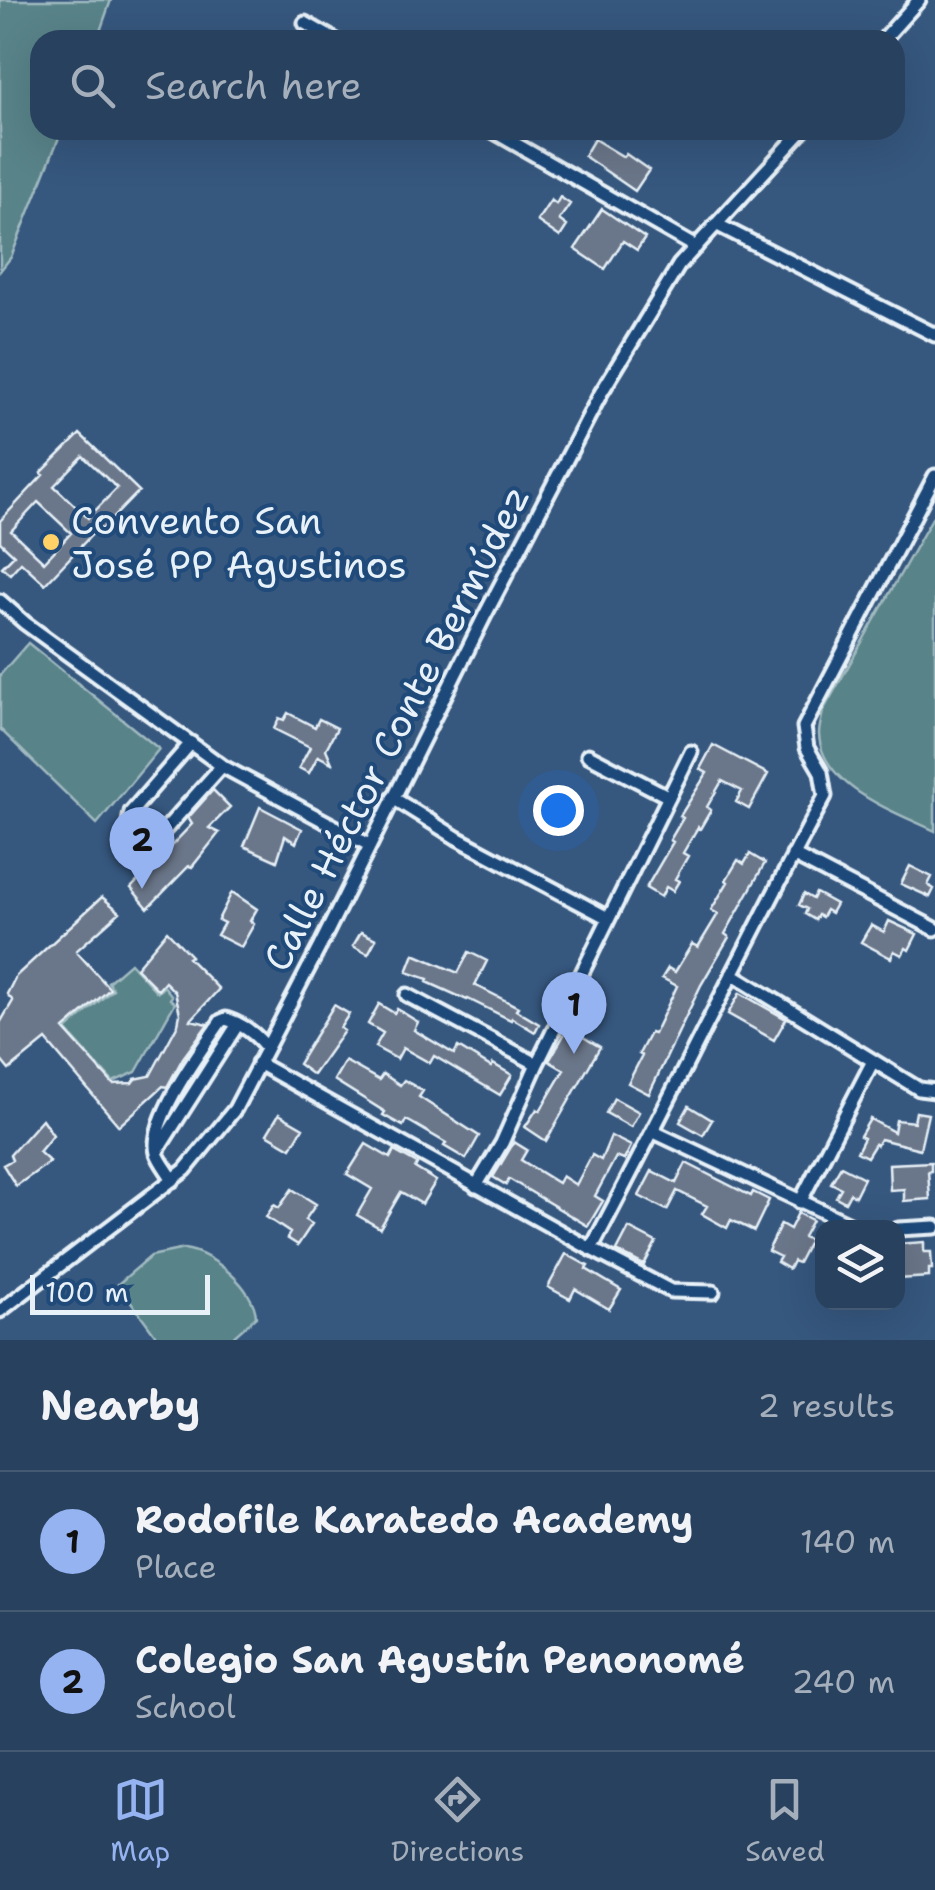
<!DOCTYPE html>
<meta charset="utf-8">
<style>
:root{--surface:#28415e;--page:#344c67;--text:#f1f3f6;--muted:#a5afbc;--line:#445a73;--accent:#95b2f1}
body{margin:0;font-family:"Shantell Sans",sans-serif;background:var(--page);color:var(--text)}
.controls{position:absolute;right:30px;bottom:30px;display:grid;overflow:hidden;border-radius:20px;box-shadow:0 10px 40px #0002}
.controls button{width:90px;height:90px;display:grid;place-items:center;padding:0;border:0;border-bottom:2px solid var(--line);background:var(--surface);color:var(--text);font:50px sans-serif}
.scale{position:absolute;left:30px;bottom:25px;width:180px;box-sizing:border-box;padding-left:10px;border:5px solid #e8f1f8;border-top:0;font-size:28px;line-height:35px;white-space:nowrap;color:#e8f1f8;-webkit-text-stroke:8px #1f4a7a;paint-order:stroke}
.you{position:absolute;left:558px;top:810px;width:35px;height:35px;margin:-25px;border:8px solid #fff;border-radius:50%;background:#1a73e8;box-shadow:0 0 0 15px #1a73e833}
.badge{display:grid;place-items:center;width:65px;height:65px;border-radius:50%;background:var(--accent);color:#111;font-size:32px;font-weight:700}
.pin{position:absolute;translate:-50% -82px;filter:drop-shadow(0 2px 5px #0008)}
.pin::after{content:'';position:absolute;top:52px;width:35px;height:30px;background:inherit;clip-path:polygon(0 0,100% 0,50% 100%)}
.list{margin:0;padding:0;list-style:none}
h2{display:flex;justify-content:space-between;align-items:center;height:130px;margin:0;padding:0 40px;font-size:42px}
h2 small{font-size:32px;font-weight:400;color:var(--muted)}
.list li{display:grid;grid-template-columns:65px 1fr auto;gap:30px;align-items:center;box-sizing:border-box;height:140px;padding:0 40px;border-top:2px solid var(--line)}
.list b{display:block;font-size:38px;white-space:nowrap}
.list p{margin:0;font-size:32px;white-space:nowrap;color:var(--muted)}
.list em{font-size:32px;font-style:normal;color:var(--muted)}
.icon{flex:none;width:55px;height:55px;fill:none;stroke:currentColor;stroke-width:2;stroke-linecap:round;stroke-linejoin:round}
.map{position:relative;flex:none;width:935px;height:1340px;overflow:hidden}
.search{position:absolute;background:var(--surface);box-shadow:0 10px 40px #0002;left:30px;right:30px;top:30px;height:110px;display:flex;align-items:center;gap:25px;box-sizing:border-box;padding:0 35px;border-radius:30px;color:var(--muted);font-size:38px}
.sheet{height:410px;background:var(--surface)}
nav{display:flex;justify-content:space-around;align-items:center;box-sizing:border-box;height:140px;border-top:2px solid var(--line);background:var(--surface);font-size:28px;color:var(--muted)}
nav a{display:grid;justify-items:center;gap:5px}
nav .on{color:var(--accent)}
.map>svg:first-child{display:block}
</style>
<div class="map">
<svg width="935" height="1340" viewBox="0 0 935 1340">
<rect width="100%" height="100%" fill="#36577e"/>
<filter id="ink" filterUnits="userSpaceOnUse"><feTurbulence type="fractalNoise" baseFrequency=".01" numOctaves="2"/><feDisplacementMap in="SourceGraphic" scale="20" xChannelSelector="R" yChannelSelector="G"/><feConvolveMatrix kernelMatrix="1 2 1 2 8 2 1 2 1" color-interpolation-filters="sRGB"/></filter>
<g filter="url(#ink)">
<path fill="#598389" stroke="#a0bac0" stroke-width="2.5" d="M0,0H111L97,40H40V130H62L11,257L0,271Z
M935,513V831C896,812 821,787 819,734C819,727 822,718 823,711Z
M28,643L159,749L97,824L0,729V675Z
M130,963L156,991L158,992L164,986L172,996L170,999L175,1003L136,1072L113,1082L66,1030L113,989L108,982Z
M184,1249C212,1252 255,1288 256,1317L230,1340H159L118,1284L151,1256Z"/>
<path fill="#6a7689" stroke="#e8f1f8" stroke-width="2.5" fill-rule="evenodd" d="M594,139L624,157L626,154L649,170L635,191L584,156Z
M560,197L570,204L559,220L567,226L560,237L537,221L551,200L556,204Z
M602,209L645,238L637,250L623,241L605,269L575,249Z
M80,434L139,491L101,530L99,527L45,584L21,562L10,574L2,567L14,555L0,542V521L43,475L41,473ZM83,456L117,488L88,518L54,486ZM38,502L71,533L44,562L11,531Z
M288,713L315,727L319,719L337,728L326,749L332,763L318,756L309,773L299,768L310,747L274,729L279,718L284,720Z
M713,745L768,774L749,809L736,802L742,791L722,781L707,807L711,810L700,829L698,827L683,853L688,856L675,879L679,881L673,891L666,887L661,897L646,888L673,842L670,840L683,818L680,816L707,773L700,769Z
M213,790L230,807L209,828L219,833L192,867L189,866L148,908L131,888L192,824L188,818Z
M260,807L302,829L296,843L285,836L277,861L244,846Z
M750,854L765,863L725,934L729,937L701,985L649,1094L628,1083L642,1056L639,1054L650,1033L654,1034L677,986L662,978L668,968L675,972L692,944L698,947L718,914L711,910L728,882L726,880L738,860L744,864Z
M910,866L932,877L928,885L934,889L930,897L901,884Z
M232,892L257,909L250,921L254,924L241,947L217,935L224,923L218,920Z
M816,893L836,904L831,913L826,910L822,917L818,915L815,920L805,914L807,909L799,905L804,894L813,899Z
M102,897L120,912L76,951L110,989L64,1029L113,1084L132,1083L135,1079L150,1076L178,1024L180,1014L175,992L165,982L158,990L136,968L167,931L191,956L188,958L219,989L191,1020L208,1024L183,1058L167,1087L163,1086L119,1126L46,1040L9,1070L0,1059V1023L13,1001L7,994L16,976Z
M889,921L917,934L909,950L906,948L902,955L894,951L891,958L861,942L871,925L884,932Z
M361,932L376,939L368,954L353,946Z
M469,952L487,961L475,985L518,1007L516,1010L539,1024L535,1032L512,1018L511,1020L468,999L467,1000L427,982L428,979L407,972L414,954L458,973Z
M740,993L786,1019L774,1040L728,1014Z
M379,1004L394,1013L397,1009L418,1022L414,1030L454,1054L458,1047L491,1067L493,1064L512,1075L500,1095L434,1056L430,1063L403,1048L397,1059L375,1047L383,1033L368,1024Z
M334,1005L349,1014L340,1028L344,1031L313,1075L298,1064Z
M568,1028L600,1047L546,1141L525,1127L537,1109L540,1111L564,1070L549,1061Z
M345,1061L379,1080L383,1074L400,1085L404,1080L423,1091L419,1097L479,1136L466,1159L444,1146L446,1143L412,1123L406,1120L403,1126L383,1115L385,1112L334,1080Z
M614,1098L639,1112L631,1127L606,1113Z
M689,1106L712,1120L703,1135L680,1122Z
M916,1112L928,1114L920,1149L880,1139L877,1145L875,1144L867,1157L857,1152L864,1138L860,1136L870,1119L894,1132L896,1120L914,1122Z
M279,1114L303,1128L291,1148L267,1134Z
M42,1119L53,1135L39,1152L50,1162L16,1186L3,1165L12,1160L10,1155Z
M611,1136L631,1146L624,1160L616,1157L595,1196L603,1201L588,1226L509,1179L506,1185L493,1177L514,1142L527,1150L521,1160L558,1183L562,1176L576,1185L592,1155L601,1160Z
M366,1144L390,1158L394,1151L417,1164L415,1168L436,1181L422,1204L401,1192L380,1228L357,1215L372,1189L347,1174Z
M931,1162V1171H928L930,1199L904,1201V1189L890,1190L889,1164Z
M686,1163L751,1196L753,1192L769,1200L754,1231L731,1220L727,1228L702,1214L707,1206L677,1191L667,1210L639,1196L652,1171L676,1183Z
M841,1166L864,1178L855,1196L850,1193L845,1202L836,1197L841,1188L831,1183Z
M292,1189L316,1204L305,1220L312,1224L298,1245L287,1238L290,1233L266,1217L274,1205L279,1208Z
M798,1213L812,1220L803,1237L810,1240L798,1263L793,1261L789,1269L777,1262L780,1257L768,1251L781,1224L790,1229Z
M629,1228L656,1242L644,1265L617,1251Z
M924,1242V1252H931L932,1269H929V1277L898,1279V1244Z
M566,1254L588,1266L586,1269L621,1290L609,1309L575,1289L570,1299L548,1287Z"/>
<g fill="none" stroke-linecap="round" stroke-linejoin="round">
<defs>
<path id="minor" d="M305,23L335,40
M883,40L919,0
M491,130L696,247
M716,224L935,335
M0,601L25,623L222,766L369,845
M191,743L131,812L127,833C135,843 139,845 153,843L222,766
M588,755L669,797
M393,798L457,838L608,918
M793,855L935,929
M732,974L919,1089L935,1091
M407,995L537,1064
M258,1063L591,1249C671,1099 744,946 825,796L821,772L807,748L804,727L935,476
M654,1132L858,1228
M157,1151L238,1024
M173,1180C168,1171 160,1162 157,1153C148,1120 202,1049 221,1021L226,1019C242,1024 256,1034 266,1047
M476,1186L502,1143L537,1064L691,752
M800,1202L873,1061
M898,1229L935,1227
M591,1249L671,1291L713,1292
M0,1311L185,1170L235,1109L319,948L484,617L601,393L679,265L803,130"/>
</defs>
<use href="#minor" stroke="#e8f1f8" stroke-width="19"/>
<use href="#minor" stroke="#1f4a7a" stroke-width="11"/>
</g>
</g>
<circle fill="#ffd166" stroke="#1f4a7a" stroke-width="4" cx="51" cy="542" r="10"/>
<g text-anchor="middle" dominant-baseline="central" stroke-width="8" stroke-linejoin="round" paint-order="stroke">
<g font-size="38" fill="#e8f1f8" stroke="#1f4a7a" text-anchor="start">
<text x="71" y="520">Convento San<tspan x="71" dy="44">José PP Agustinos</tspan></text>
</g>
<g font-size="38" fill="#e8f1f8" stroke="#1f4a7a">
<text transform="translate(396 728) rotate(-63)">Calle Héctor Conte Bermúdez</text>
</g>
</g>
</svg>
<div class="controls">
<button><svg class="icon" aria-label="layers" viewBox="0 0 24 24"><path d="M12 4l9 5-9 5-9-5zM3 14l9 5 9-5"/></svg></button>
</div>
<div class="scale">100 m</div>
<div class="you"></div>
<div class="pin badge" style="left:574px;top:1054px">1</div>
<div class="pin badge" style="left:142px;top:889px">2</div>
<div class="search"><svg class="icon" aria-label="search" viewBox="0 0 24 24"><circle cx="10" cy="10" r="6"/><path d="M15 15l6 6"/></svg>Search here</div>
</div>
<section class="sheet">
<h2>Nearby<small>2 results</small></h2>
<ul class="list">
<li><span class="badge">1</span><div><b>Rodofile Karatedo Academy</b><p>Place</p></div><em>140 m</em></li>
<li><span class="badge">2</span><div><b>Colegio San Agustín Penonomé</b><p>School</p></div><em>240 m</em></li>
</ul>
</section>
<nav>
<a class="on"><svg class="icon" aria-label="map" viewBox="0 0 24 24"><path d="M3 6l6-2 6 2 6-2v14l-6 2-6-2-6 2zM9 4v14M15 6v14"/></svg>Map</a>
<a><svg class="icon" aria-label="directions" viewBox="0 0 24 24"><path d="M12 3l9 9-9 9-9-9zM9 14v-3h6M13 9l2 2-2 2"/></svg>Directions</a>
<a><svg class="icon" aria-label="saved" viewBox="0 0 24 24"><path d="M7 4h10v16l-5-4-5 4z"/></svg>Saved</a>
</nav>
